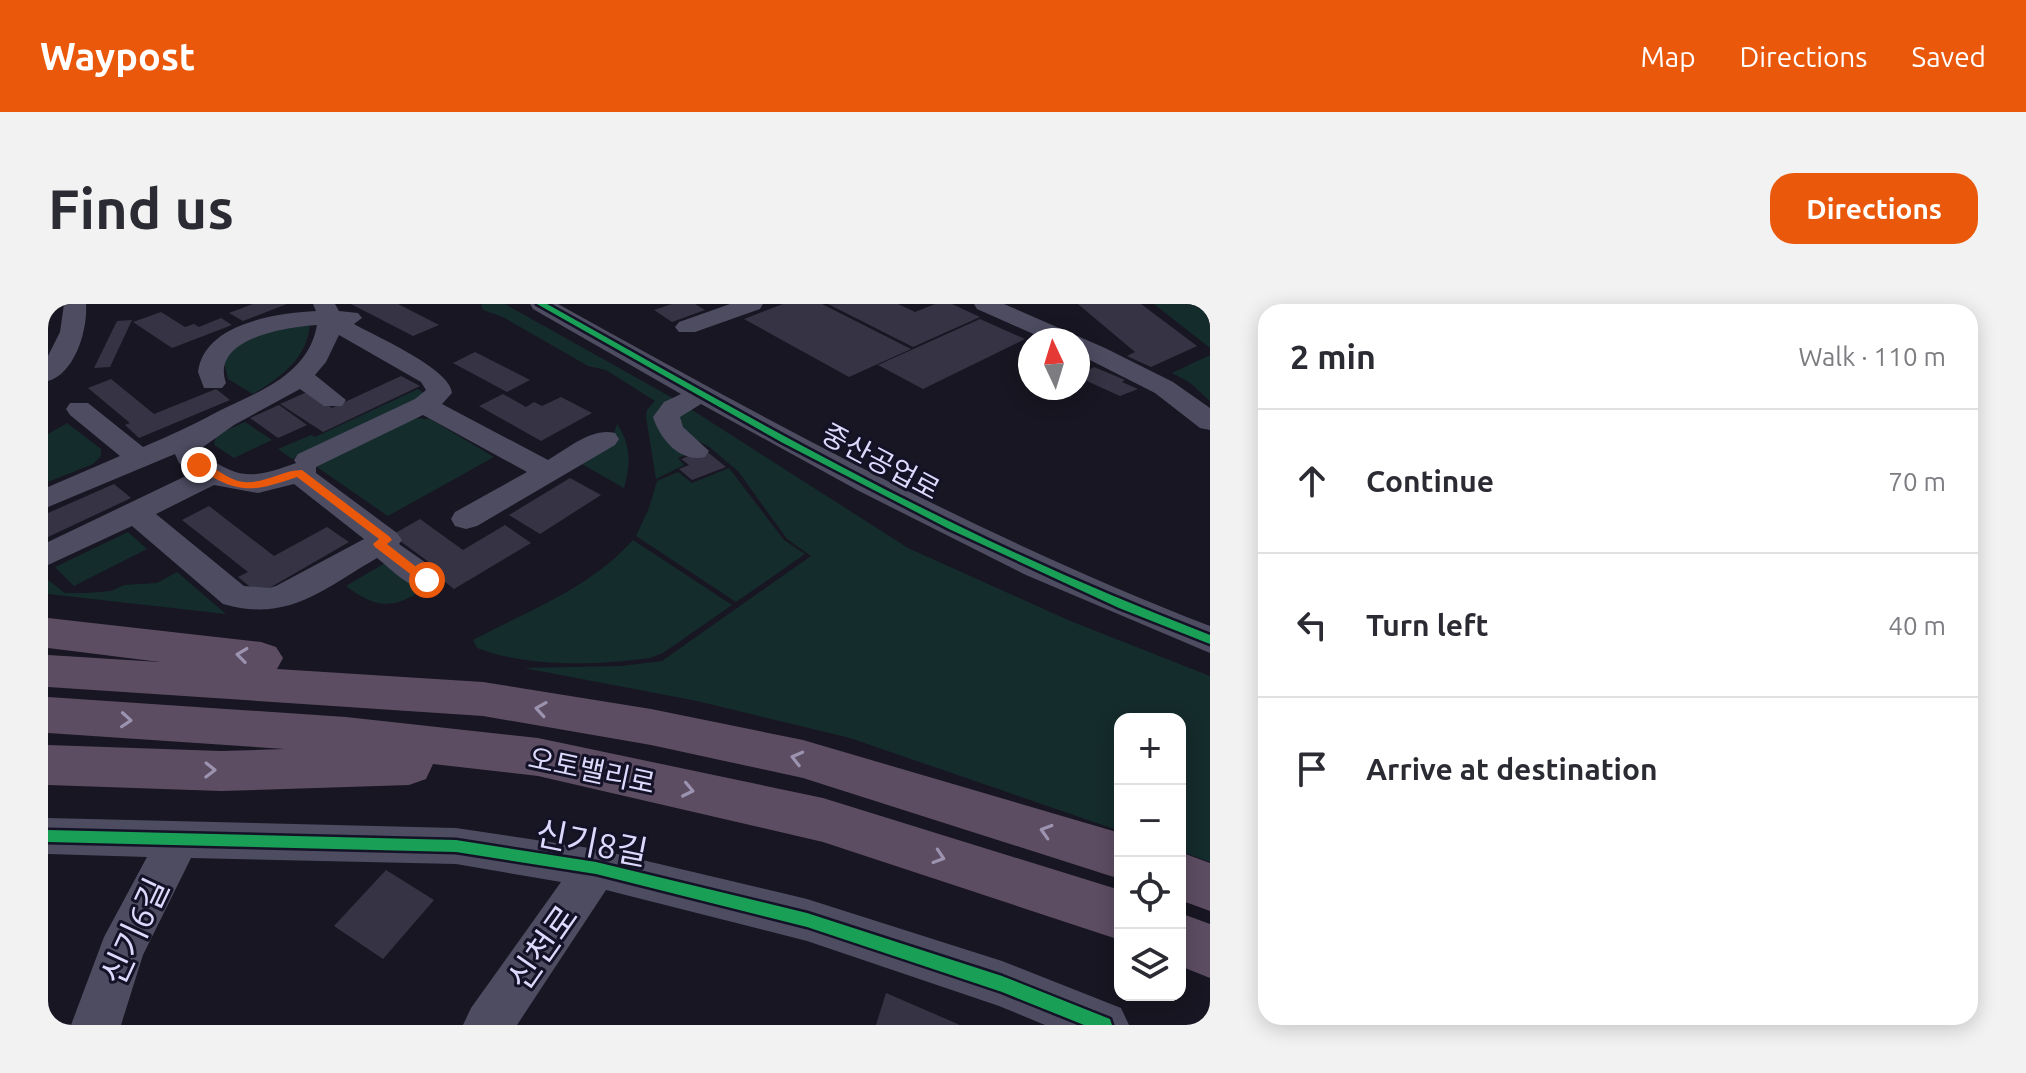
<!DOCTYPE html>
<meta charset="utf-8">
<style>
:root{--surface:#fff;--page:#f2f2f3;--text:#2b2b33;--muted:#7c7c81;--line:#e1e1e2;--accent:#ea580c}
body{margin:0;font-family:Ubuntu,"Noto Sans KR",sans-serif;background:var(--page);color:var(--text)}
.controls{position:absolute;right:24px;bottom:24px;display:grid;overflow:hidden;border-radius:16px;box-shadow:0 4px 20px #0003}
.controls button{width:72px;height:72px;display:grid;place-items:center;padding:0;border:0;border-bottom:2px solid var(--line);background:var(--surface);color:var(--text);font:40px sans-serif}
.compass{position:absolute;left:970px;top:24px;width:72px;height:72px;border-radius:50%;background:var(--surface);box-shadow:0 4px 20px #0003;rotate:356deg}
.stop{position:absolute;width:24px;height:24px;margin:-18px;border:6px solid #ea580c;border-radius:50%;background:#fff}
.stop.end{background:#ea580c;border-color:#fff;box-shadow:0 2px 8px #0008}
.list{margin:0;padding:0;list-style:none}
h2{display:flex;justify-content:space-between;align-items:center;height:104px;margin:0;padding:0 32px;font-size:34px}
h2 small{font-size:26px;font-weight:400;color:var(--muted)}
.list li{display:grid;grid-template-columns:52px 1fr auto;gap:24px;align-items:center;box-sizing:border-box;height:144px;padding:0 32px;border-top:2px solid var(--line)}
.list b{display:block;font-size:30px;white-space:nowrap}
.list em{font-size:26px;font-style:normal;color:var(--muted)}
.icon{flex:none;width:44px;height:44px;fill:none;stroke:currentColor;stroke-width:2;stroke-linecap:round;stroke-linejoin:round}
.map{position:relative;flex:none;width:1162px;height:721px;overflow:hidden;border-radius:24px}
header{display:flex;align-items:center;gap:48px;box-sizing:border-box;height:112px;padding:0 40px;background:var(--accent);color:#fff}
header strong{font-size:38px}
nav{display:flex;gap:44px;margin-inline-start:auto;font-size:28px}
.intro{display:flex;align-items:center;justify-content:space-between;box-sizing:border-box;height:192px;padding:0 48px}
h1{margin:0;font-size:56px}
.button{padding:20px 36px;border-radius:24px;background:var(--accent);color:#fff;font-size:28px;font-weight:700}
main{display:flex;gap:48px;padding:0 48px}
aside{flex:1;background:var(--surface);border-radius:24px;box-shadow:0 4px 20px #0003}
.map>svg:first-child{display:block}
</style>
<header>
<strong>Waypost</strong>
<nav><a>Map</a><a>Directions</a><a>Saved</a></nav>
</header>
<div class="intro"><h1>Find us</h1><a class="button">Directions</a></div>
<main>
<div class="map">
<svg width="1162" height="721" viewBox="0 0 1162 721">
<rect width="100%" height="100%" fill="#181622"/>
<path fill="#152c2c" d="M433,0H457L630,97L620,101L641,149L630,154L636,161L608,175L598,113L599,106L607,97L558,66L540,62L455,13L435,6Z
M1106,0H1162V44Z
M262,20C259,55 233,73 205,90L180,75L175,54C200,30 229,24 262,20Z
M1162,51V97L1141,78L1124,69Z
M370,85L376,89L374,94L244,155L230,145L263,131L267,133Z
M641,104L860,244L1020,316L1162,372V558L1132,547V415H1072V527L802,434L649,397L476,364L573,362L614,357L763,252L739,235L690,167L660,142L638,131L628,115Z
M363,114L382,115L446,153L340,212L266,161Z
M197,118L224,136L186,154L166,141L168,131Z
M19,119L53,145V152L45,160L0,178V130Z
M569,120C583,140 583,161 576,184L532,159L565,133Z
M681,164L736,236L757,250L688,298L588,232L601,204L609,177L630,168L644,179Z
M80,228L99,245L26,282L7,263Z
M585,236L684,301L615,349L602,354C549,361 480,364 429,344L425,336C481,306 541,285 585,236Z
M337,259L375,286C343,306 327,304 298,282Z
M129,268L178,310L0,290V276L17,289H38L63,287L76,281L109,279Z"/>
<path fill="#363444" d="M205,0H239L195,17L181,9Z
M303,0H350L391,21L365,32Z
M624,0H647L657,6L624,18L606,6Z
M735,0H774L863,45L801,73L696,15Z
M780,0H850L867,8L887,0H904L932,13L865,43Z
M1030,0H1093L1149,42L1103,63L1079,52L1087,48Z
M113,8L137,23L146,20L151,23L173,14L184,21L124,44L85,18Z
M932,15L977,35L875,85L830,61Z
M84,16L62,63L46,64L69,17Z
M427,48L482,76L459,88L405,59Z
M1046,63L1077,76L1074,78L1090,85L1072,92L1030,73Z
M353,72L372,82L275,128L232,100L259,88L284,104Z
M63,75L106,110L168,85L182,96L91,134L77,121L82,119L40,84Z
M455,90L478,103L486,98L494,102L513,93L544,109L493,137L431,102Z
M231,101L259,121L230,134L202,114Z
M657,146L678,163L644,176L631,165L641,161L633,155Z
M522,174L553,191L492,230L461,211Z
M66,180L83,194L0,233V209Z
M161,202L226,252L279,223L301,238L211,290L190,273L200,268L134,216Z
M372,215L415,246L457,221L483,239L406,285L383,267L389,264L344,231Z
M338,566L386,596L335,655L286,622Z
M838,689L912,721H828Z"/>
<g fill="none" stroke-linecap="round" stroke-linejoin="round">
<path fill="#4d4c61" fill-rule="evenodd" d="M16,0H38C40,25 27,70 0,77V52L12,28Z
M265,0H287L291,7L310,9L314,14L306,20C327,32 403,65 404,89L394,100L500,156C519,145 544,123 567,129L571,135L567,141L429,222L418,225L407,222L403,215L407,208L479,168L375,111L268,163V169L349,229L354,236L351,240L391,268L395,276L391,284C366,291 348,269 329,254C275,285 241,319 175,300L84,222L0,261V238L144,169L131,159L127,150L0,203V183L72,152L22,111L18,105L22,99H40L95,143C121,132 145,121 169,108C209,88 260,72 269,21C239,23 162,34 178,79L174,84H156L150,68C156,19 229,9 268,7ZM291,31L373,78L378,86L367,95L250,150L246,156L248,159C207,174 192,177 155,150V143L186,121L252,85L276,102H294L298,96L267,71L278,58ZM246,180L316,235L228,282L221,284L196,282L108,210L166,181L210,189Z
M482,0H510C722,118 935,234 1162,322V349L978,271L811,187L653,100L632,113L635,123L661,147L657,153C632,159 612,135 605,113L616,98L633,90L485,5Z
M682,0H715L712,5L647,28H631L627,23L631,18Z
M926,0H956L1057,44L1125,78L1162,104V126L1152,124L1107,89L1030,50V36H999L929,5Z
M0,514L408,524L548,545L759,595L954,657L1073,704L1081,721H997L951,702L759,637L558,586L469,721H415L423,704L513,578L408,560L143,554L95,651L73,721H23L56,633L99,553L0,550Z"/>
<path fill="#5d4d63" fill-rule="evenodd" d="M0,314L213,338L228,343L235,354L229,365L435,378L603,405L755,436L1072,529V575L755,474L603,441L435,412L0,383V351L112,358L0,344Z
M0,393L298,413L490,434L775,494L1072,586V636L775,538L490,472L385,460L378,475L361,481L173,487L0,481V441L173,447L237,445L0,429Z
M1132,548L1162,559V607L1132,596Z
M1132,609L1162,620V674L1132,662Z"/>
<defs>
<path id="cycleway" d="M489,0H499C635,76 770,154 911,222C993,262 1077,298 1162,331V340L1071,304L901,225L735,139Z
M0,526L408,536L548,558L759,609L954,672L1062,715L1064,721H1036L954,688L759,623L548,570L408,548L0,538Z"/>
</defs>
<use href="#cycleway" stroke="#141226" stroke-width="5"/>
<use href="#cycleway" fill="#1a9f57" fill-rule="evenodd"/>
</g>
<defs><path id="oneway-chevron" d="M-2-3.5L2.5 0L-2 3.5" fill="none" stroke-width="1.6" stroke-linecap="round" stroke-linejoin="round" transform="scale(2)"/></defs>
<g stroke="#9c93b0">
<use href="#oneway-chevron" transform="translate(194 351) rotate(-173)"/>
<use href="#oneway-chevron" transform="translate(493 405) rotate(-171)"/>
<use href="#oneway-chevron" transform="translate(78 416) rotate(4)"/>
<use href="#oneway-chevron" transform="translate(749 454) rotate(-166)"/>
<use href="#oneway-chevron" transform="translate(162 466) rotate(1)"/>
<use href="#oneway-chevron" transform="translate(640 486) rotate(12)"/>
<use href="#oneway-chevron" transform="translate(998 527) rotate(-163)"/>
<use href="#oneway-chevron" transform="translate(891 553) rotate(18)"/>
</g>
<path fill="#ea580c" d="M148,159C164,158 177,176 196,178C217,180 234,166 254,166L342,233L344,236L339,240L385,276L374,279L327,243L325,240L331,235L249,173C203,189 189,190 148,163Z"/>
<g text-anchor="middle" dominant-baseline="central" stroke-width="6" stroke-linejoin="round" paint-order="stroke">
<g font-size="28" fill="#dcd9fc" stroke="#141226">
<text transform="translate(833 157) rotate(28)">중산공업로</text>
<text transform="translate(544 466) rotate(12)">오토밸리로</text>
</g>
<g font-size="34" fill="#dcd9fc" stroke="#141226">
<text transform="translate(544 538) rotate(11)">신기8길</text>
<text transform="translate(86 627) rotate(-65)">신기6길</text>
<text transform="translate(494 643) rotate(-55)">신천로</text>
</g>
</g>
</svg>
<div class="controls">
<button>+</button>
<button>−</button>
<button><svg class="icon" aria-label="locate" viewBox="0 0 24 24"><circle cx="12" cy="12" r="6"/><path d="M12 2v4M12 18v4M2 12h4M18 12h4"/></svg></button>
<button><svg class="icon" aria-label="layers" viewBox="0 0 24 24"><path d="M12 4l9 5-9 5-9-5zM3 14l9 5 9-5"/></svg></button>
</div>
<svg class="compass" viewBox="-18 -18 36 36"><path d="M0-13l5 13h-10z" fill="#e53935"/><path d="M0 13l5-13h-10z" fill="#7c7c81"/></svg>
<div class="stop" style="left:379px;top:276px"></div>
<div class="stop end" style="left:151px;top:161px"></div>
</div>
<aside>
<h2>2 min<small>Walk · 110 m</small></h2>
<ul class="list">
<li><svg class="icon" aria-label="ahead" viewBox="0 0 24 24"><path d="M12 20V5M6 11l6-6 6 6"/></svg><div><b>Continue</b></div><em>70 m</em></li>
<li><svg class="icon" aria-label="left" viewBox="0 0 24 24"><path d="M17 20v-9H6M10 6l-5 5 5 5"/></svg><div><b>Turn left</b></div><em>40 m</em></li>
<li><svg class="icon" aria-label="arrive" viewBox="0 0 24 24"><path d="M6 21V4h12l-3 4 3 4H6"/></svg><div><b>Arrive at destination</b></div></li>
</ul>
</aside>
</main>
